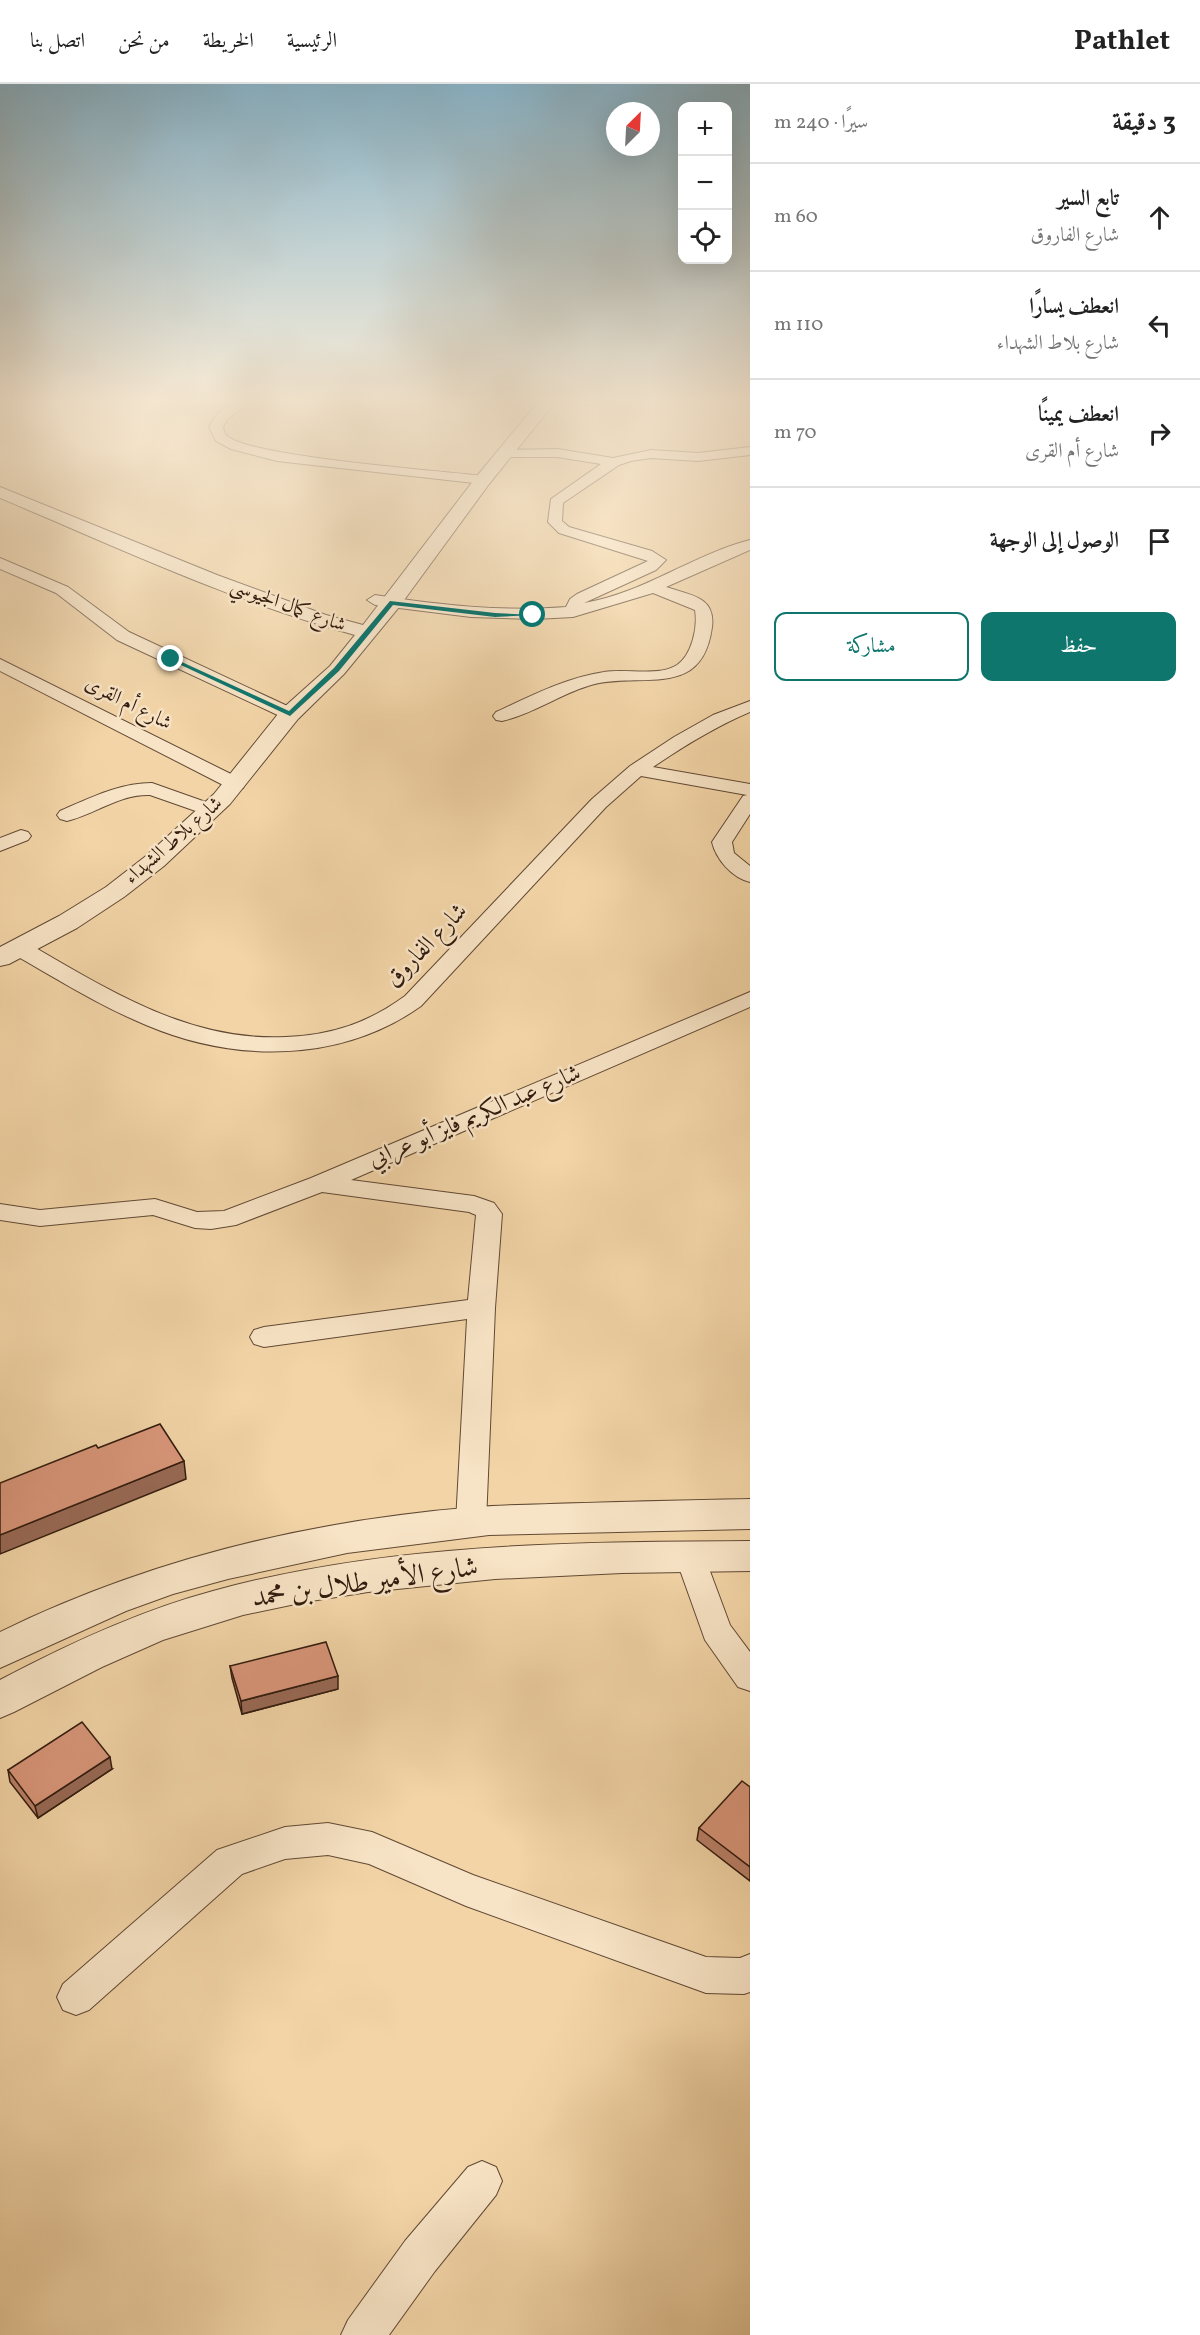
<!DOCTYPE html>
<html lang="ar">
<meta charset="utf-8">
<style>
:root{--surface:#fff;--page:#f2f2f2;--text:#222;--muted:#767676;--line:#e0e0e0;--accent:#0f766e}
body{margin:0;font-family:Vollkorn,Amiri,serif;background:var(--page);color:var(--text);direction:rtl}
.controls{position:absolute;right:18px;top:18px;display:grid;overflow:hidden;border-radius:12px;box-shadow:0 6px 24px #0002}
.controls button{width:54px;height:54px;display:grid;place-items:center;padding:0;border:0;border-bottom:2px solid var(--line);background:var(--surface);color:var(--text);font:30px sans-serif}
.compass{position:absolute;left:606px;top:18px;width:54px;height:54px;border-radius:50%;background:var(--surface);box-shadow:0 6px 24px #0002;rotate:24deg}
.stop{position:absolute;width:18px;height:18px;margin:-14px;border:4px solid #0f766e;border-radius:50%;background:#fff}
.stop.end{background:#0f766e;border-color:#fff;box-shadow:0 2px 6px #0008}
.list{margin:0;padding:0;list-style:none}
h2{display:flex;justify-content:space-between;align-items:center;height:78px;margin:0;padding:0 24px;font-size:26px}
h2 small{font-size:20px;font-weight:400;color:var(--muted)}
.list li{display:grid;grid-template-columns:39px 1fr auto;gap:18px;align-items:center;box-sizing:border-box;height:108px;padding:0 24px;border-top:2px solid var(--line)}
.list b{display:block;font-size:22px;white-space:nowrap}
.list p{margin:0;font-size:20px;white-space:nowrap;color:var(--muted)}
.list em{font-size:20px;font-style:normal;color:var(--muted)}
.actions{display:flex;gap:12px;padding:18px 24px}
.actions a{flex:1;padding:14px 0;border:2px solid var(--accent);border-radius:12px;text-align:center;font-size:21px;color:var(--accent)}
.actions .main{background:var(--accent);color:#fff}
.icon{flex:none;width:33px;height:33px;fill:none;stroke:currentColor;stroke-width:2;stroke-linecap:round;stroke-linejoin:round}
.map{position:relative;flex:none;width:750px;height:2251px;overflow:hidden;direction:ltr}
header{display:flex;align-items:center;gap:36px;box-sizing:border-box;height:84px;padding:0 30px;background:var(--surface);border-bottom:2px solid var(--line)}
header strong{font-size:28px}
nav{display:flex;gap:33px;margin-inline-start:auto;font-size:21px}
main{display:flex}
aside{flex:1;background:var(--surface)}
.map>svg:first-child{display:block}
</style>
<header>
<strong>Pathlet</strong>
<nav><a>الرئيسية</a><a>الخريطة</a><a>من نحن</a><a>اتصل بنا</a></nav>
</header>
<main>
<aside>
<h2>3 دقيقة<small>سيرًا · 240 m</small></h2>
<ul class="list">
<li><svg class="icon" aria-label="ahead" viewBox="0 0 24 24"><path d="M12 20V5M6 11l6-6 6 6"/></svg><div><b>تابع السير</b><p>شارع الفاروق</p></div><em>60 m</em></li>
<li><svg class="icon" aria-label="left" viewBox="0 0 24 24"><path d="M17 20v-9H6M10 6l-5 5 5 5"/></svg><div><b>انعطف يسارًا</b><p>شارع بلاط الشهداء</p></div><em>110 m</em></li>
<li><svg class="icon" aria-label="right" viewBox="0 0 24 24"><path d="M7 20v-9h11M14 6l5 5-5 5"/></svg><div><b>انعطف يمينًا</b><p>شارع أم القرى</p></div><em>70 m</em></li>
<li><svg class="icon" aria-label="arrive" viewBox="0 0 24 24"><path d="M6 21V4h12l-3 4 3 4H6"/></svg><div><b>الوصول إلى الوجهة</b></div></li>
</ul>
<div class="actions"><a class="main">حفظ</a><a>مشاركة</a></div>
</aside>
<div class="map">
<svg width="750" height="2251" viewBox="0 0 750 2251">
<rect width="100%" height="100%" fill="#f2d4a6"/>
<filter id="stains"><feTurbulence type="fractalNoise" baseFrequency=".00333" numOctaves="4"/><feColorMatrix values="0 0 0 0 .2 0 0 0 0 .09 0 0 0 0 .02 0 0 0 .5 -.17"/></filter>
<radialGradient id="worn" r=".72"><stop offset=".6" stop-color="#630" stop-opacity="0"/><stop offset="1" stop-color="#630" stop-opacity=".3"/></radialGradient>
<g fill="none" stroke-linecap="round" stroke-linejoin="round">
<defs>
<path id="minor" d="M237,317H253L228,335L223,343C224,346 224,349 226,351C246,373 444,387 483,392L490,396L483,400L277,377L231,365L216,357L209,343L218,329Z
M577,317H613C605,323 585,323 577,317Z
M750,363V371L698,377L651,374L631,377L619,381L563,419L562,437L569,443L652,467L666,476L656,486L584,519C644,509 692,471 750,456V466L666,503C689,511 716,512 712,543C702,617 641,587 591,601C560,610 533,630 502,637L496,636L493,632L496,628C531,612 565,594 604,588C626,584 658,593 677,581C692,571 698,543 695,526L653,509L573,533L535,535L471,533L375,521L367,516L375,511C439,521 501,528 566,523L570,515L577,510L648,477L559,449L548,438L551,415L601,380L557,373H506L499,369L501,366L557,365L613,374L651,366L698,369Z
M0,474L68,503L129,548L296,626L299,630L296,634H284L117,556L56,509L0,485Z
M0,575L243,696L245,700L243,704H229L0,587Z
M750,617V628C715,643 684,662 653,683L750,700V730L732,758L734,769L750,782V798C732,794 716,775 712,758L743,712L747,711L641,692L606,723L421,922C341,979 235,979 146,941C100,922 57,895 13,870L10,865L13,860L21,859L29,860C110,907 190,958 286,953C332,951 368,939 405,912L592,715L630,682L674,653L713,631Z
M152,699L217,722L220,726L217,730L210,732L150,711C119,710 96,730 67,737L60,735L57,731L60,727C90,714 119,699 152,699Z
M21,746L28,748L31,752L28,756L0,767V754Z
M750,908V923L351,1096L474,1112L494,1119L502,1130L495,1224L486,1438L482,1446L471,1450L460,1446L456,1438L467,1235L264,1263L254,1260L250,1253L254,1246L264,1243L468,1216L476,1131L469,1128L322,1108L236,1141L211,1145L195,1144L153,1131L40,1142L0,1136V1120L40,1126L155,1115L197,1128L224,1127L311,1094Z
M690,1460L701,1463L730,1541L750,1568V1607L738,1603L705,1556L675,1472L679,1463Z
M328,1739L372,1748L473,1791L706,1873L740,1874L750,1870V1908L744,1910L706,1909L466,1822L369,1780L328,1771L285,1775L242,1790L89,1926L76,1931L63,1926L57,1913L63,1900L217,1766L285,1743Z
M482,2077L496,2083L502,2097L496,2111L435,2187L389,2251H341L348,2236L405,2157L468,2083Z"/>
<path id="tertiary" d="M539,317H556L489,400L399,523L344,590L298,635L230,720L164,782L124,813L77,844L9,880L0,882V863L59,832L106,803L146,772L214,710L282,625L330,582L355,551C233,518 117,463 0,414V403L217,491L326,531L363,541L477,392Z
M750,1415V1445L489,1451L347,1469L228,1495L173,1510L126,1527L0,1584V1548C149,1475 312,1436 477,1423C501,1421 526,1421 550,1420C617,1418 683,1416 750,1415Z
M750,1457V1487L622,1489L495,1495L368,1508L305,1518L243,1531L163,1556L102,1583L14,1628L0,1634V1596C68,1560 139,1527 213,1507C387,1459 572,1458 750,1457Z"/>
</defs>
<use href="#minor" stroke="#614934" stroke-width="2"/>
<use href="#tertiary" stroke="#614934" stroke-width="2"/>
<use href="#minor" fill="#f7e3c5" fill-rule="evenodd"/>
<use href="#tertiary" fill="#f7e3c5" fill-rule="evenodd"/>
</g>
<path fill="#bb8169" stroke="#311b0e" stroke-width="1.5" d="M230,1582L338,1605L242,1630L232,1594Z
M112,1685L38,1734L10,1698L8,1686Z
M750,1703V1797L697,1756L699,1744Z"/>
<path fill="#986955" stroke="#311b0e" stroke-width="1.5" d="M184,1377L186,1395L0,1470V1451Z
M338,1592V1605L242,1630L241,1617Z
M110,1673L112,1685L38,1734L35,1722Z"/>
<path fill="#d9967a" stroke="#311b0e" stroke-width="1.5" d="M160,1340L184,1377L0,1451V1399L96,1361L98,1364Z
M326,1558L338,1592L241,1617L230,1582Z
M82,1638L110,1673L35,1722L8,1686Z
M742,1697L750,1703V1783L699,1744Z"/>
<linearGradient id="sky" x2="0" y2="1"><stop stop-color="#89b6cd"/><stop offset="0.5" stop-color="#f9ecd7"/><stop offset="1" stop-color="#f9ecd7" stop-opacity="0"/></linearGradient>
<rect width="750" height="633" fill="url(#sky)"/>
<path fill="#0f766e" d="M390,517L495,529L536,531L495,533L393,521L339,587L290,632L168,575L173,574L289,627L334,584Z"/>
<g text-anchor="middle" dominant-baseline="central" stroke-width="5" stroke-linejoin="round" paint-order="stroke">
<g font-size="20" fill="#311b0e" stroke="#f7e3c5">
<text transform="translate(288 522) rotate(20)">شارع كمال الجيوسي</text>
<text transform="translate(128 620) rotate(27)">شارع أم القرى</text>
<text transform="translate(174 757) rotate(-41)">شارع بلاط الشهداء</text>
</g>
<g font-size="24" fill="#311b0e" stroke="#f7e3c5">
<text transform="translate(427 862) rotate(-46)">شارع الفاروق</text>
<text transform="translate(475 1033) rotate(-23)">شارع عبد الكريم فايز أبو عرابي</text>
</g>
<g font-size="28" fill="#311b0e" stroke="#f7e3c5">
<text transform="translate(365 1499) rotate(-8)">شارع الأمير طلال بن محمد</text>
</g>
</g>
<rect width="100%" height="100%" filter="url(#stains)"/>
<rect width="100%" height="100%" fill="url(#worn)"/>
</svg>
<div class="controls">
<button>+</button>
<button>−</button>
<button><svg class="icon" aria-label="locate" viewBox="0 0 24 24"><circle cx="12" cy="12" r="6"/><path d="M12 2v4M12 18v4M2 12h4M18 12h4"/></svg></button>
</div>
<svg class="compass" viewBox="-18 -18 36 36"><path d="M0-13l5 13h-10z" fill="#e53935"/><path d="M0 13l5-13h-10z" fill="#767676"/></svg>
<div class="stop" style="left:533px;top:531px"></div>
<div class="stop end" style="left:171px;top:575px"></div>
</div>
</main>
